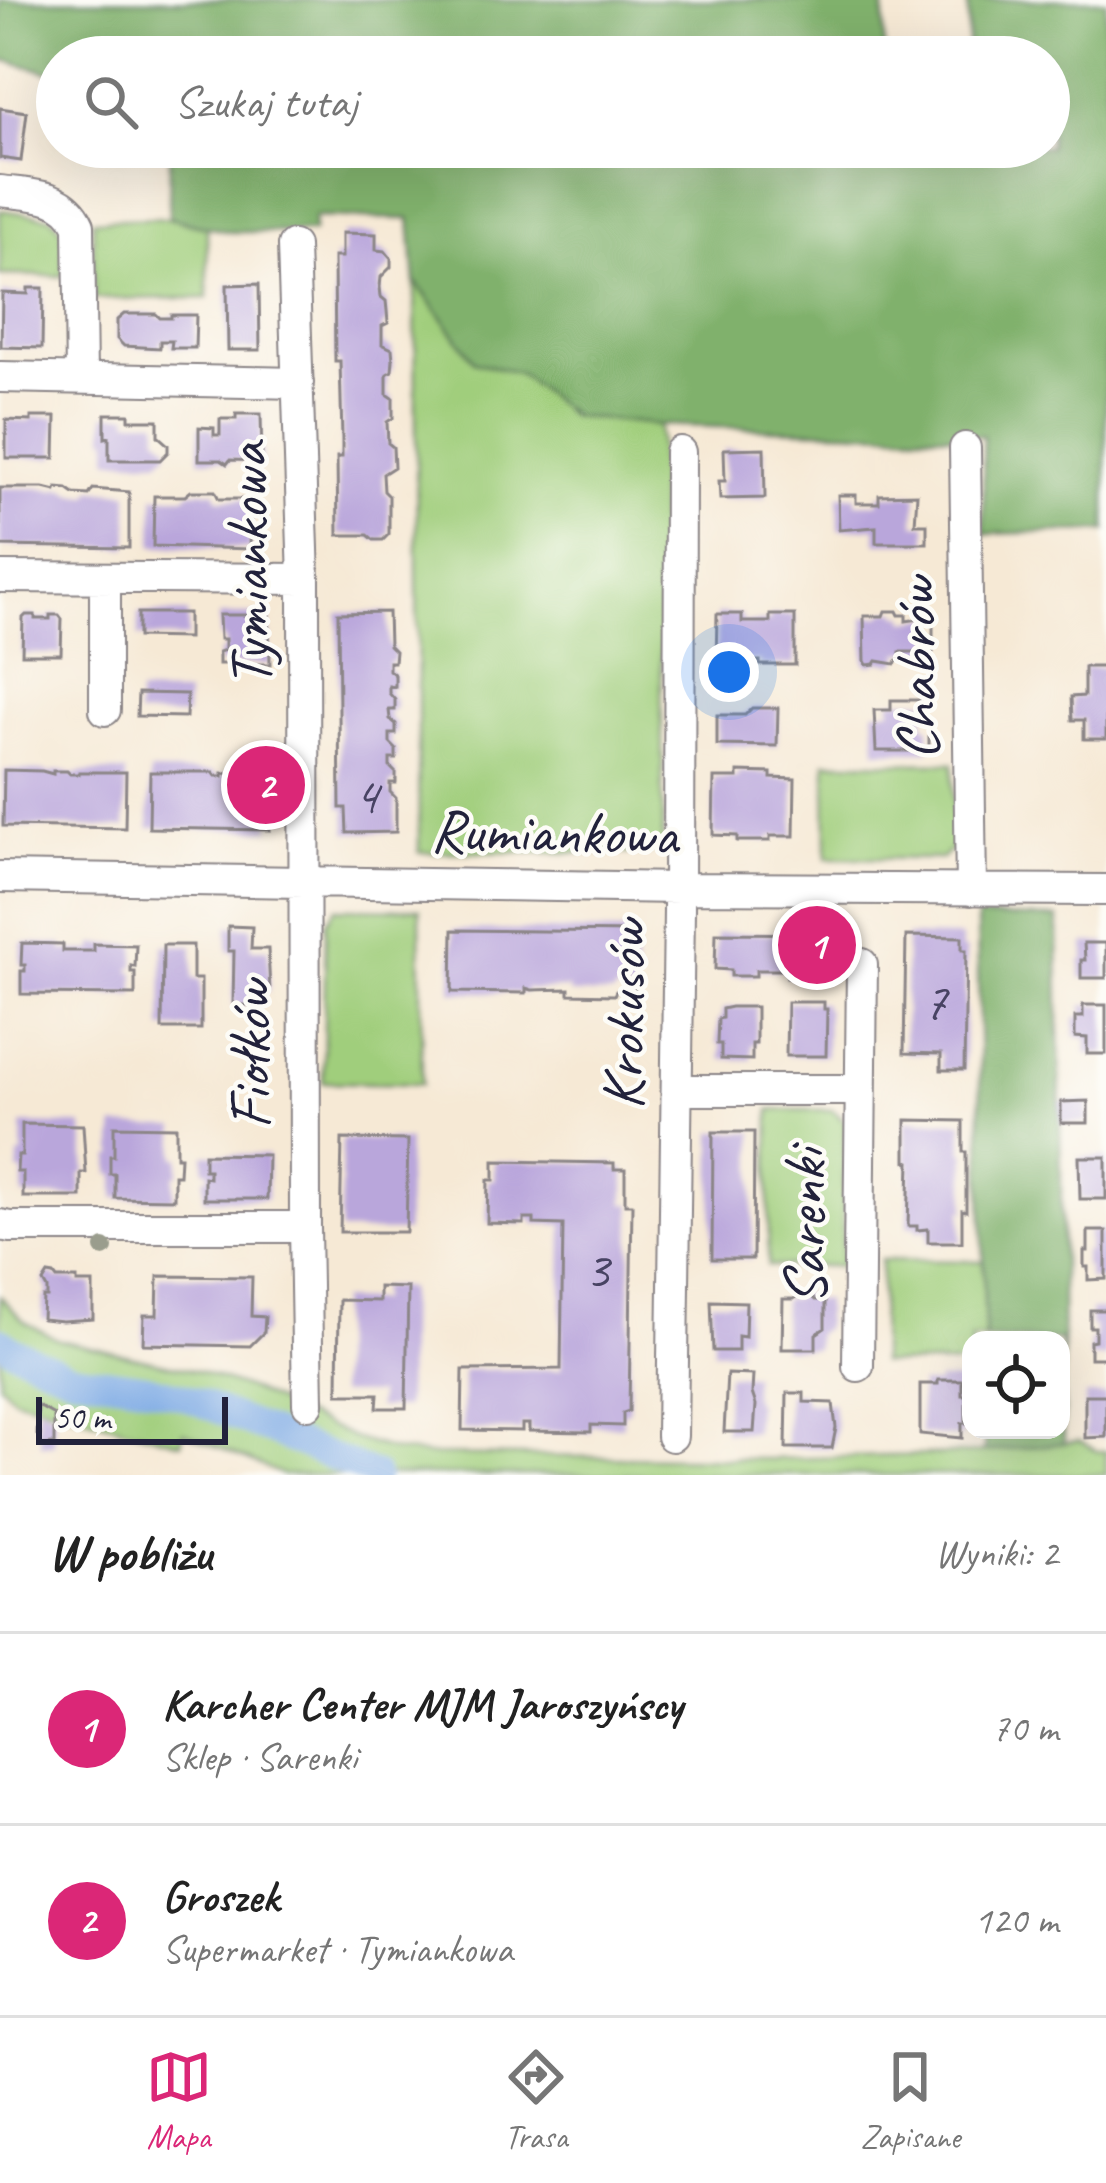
<!DOCTYPE html>
<html lang="pl">
<meta charset="utf-8">
<style>
:root{--surface:#fff;--page:#f2f2f2;--text:#222;--muted:#767676;--line:#e0e0e0;--accent:#db2777}
body{margin:0;font-family:Caveat,sans-serif;background:var(--page);color:var(--text)}
.controls{position:absolute;right:36px;bottom:36px;display:grid;overflow:hidden;border-radius:24px;box-shadow:0 12px 48px #0002}
.controls button{width:108px;height:108px;display:grid;place-items:center;padding:0;border:0;border-bottom:3px solid var(--line);background:var(--surface);color:var(--text);font:60px sans-serif}
.scale{position:absolute;left:36px;bottom:30px;width:192px;box-sizing:border-box;padding-left:12px;border:6px solid #22223b;border-top:0;font-size:33px;line-height:42px;white-space:nowrap;color:#22223b;-webkit-text-stroke:9px #fdfcf7;paint-order:stroke}
.you{position:absolute;left:729px;top:672px;width:42px;height:42px;margin:-30px;border:9px solid #fff;border-radius:50%;background:#1a73e8;box-shadow:0 0 0 18px #1a73e833}
.badge{display:grid;place-items:center;width:78px;height:78px;border-radius:50%;background:var(--accent);color:#fff;font-size:39px;font-weight:700}
.pin{position:absolute;translate:-50% -50%;border:6px solid #fff;box-shadow:0 3px 12px #0006}
.list{margin:0;padding:0;list-style:none}
h2{display:flex;justify-content:space-between;align-items:center;height:156px;margin:0;padding:0 48px;font-size:51px}
h2 small{font-size:39px;font-weight:400;color:var(--muted)}
.list li{display:grid;grid-template-columns:78px 1fr auto;gap:36px;align-items:center;box-sizing:border-box;height:192px;padding:0 48px;border-top:3px solid var(--line)}
.list b{display:block;font-size:45px;white-space:nowrap}
.list p{margin:0;font-size:39px;white-space:nowrap;color:var(--muted)}
.list em{font-size:39px;font-style:normal;color:var(--muted)}
.icon{flex:none;width:66px;height:66px;fill:none;stroke:currentColor;stroke-width:2;stroke-linecap:round;stroke-linejoin:round}
.map{position:relative;flex:none;width:1106px;height:1475px;overflow:hidden}
.search{position:absolute;background:var(--surface);box-shadow:0 12px 48px #0002;left:36px;right:36px;top:36px;height:132px;display:flex;align-items:center;gap:30px;box-sizing:border-box;padding:0 42px;border-radius:66px;color:var(--muted);font-size:45px}
.sheet{height:540px;background:var(--surface)}
nav{display:flex;justify-content:space-around;align-items:center;box-sizing:border-box;height:168px;border-top:3px solid var(--line);background:var(--surface);font-size:33px;color:var(--muted)}
nav a{display:grid;justify-items:center;gap:6px}
nav .on{color:var(--accent)}
.map>svg:first-child{display:block}
</style>
<div class="map">
<svg width="1106" height="1475" viewBox="0 0 1106 1475">
<rect width="100%" height="100%" fill="#fdfcf7"/>
<filter id="ink" filterUnits="userSpaceOnUse"><feTurbulence type="fractalNoise" baseFrequency=".00833" numOctaves="2"/><feDisplacementMap in="SourceGraphic" scale="24" xChannelSelector="R" yChannelSelector="G"/><feConvolveMatrix kernelMatrix="1 2 1 2 8 2 1 2 1" color-interpolation-filters="sRGB"/></filter>
<filter id="wash" filterUnits="userSpaceOnUse"><feTurbulence type="fractalNoise" baseFrequency=".004" numOctaves="4" result="noise"/><feDisplacementMap in="SourceGraphic" scale="48" xChannelSelector="R" yChannelSelector="G"/><feGaussianBlur stdDeviation="2.7" result="paint"/><feColorMatrix in="noise" values="0 0 0 0 0 0 0 0 0 0 0 0 0 0 0 0 0 1.4 0 .05"/><feComposite in="paint" operator="in"/></filter>
<g filter="url(#wash)">
<rect width="100%" height="100%" fill="#f6e9d5"/>
<path fill="#a0ce7c" stroke="#61785c" stroke-width="3" d="M0,210L51,217L62,230L63,276L0,275Z
M169,218L207,227L208,298L94,299L93,220Z
M415,281L475,362L519,373L572,416L659,425L663,844L648,853L419,852Z
M826,762L953,763L954,847L942,859L827,858Z
M336,908L420,909L422,1084L323,1082L326,922Z
M770,1110H833L845,1122L842,1266H768Z
M881,1260L983,1261L985,1340H971V1365L880,1363Z
M0,1296L25,1322L59,1340L201,1372L254,1391L353,1438L392,1450L427,1455L769,1459L963,1454L1079,1441L1097,1451H1106V1475H283L183,1432L181,1443L14,1398L0,1384Z"/>
<path fill="#80b16c" stroke="#516a54" stroke-width="3" d="M0,0H884V57H57V74L0,59Z
M968,0H1106V531L984,534L983,436L659,425L572,416L519,373L475,362L415,281L410,219L314,217L313,232H229L169,218L170,147H1049V57H968Z
M977,917L1058,918L1064,1443L984,1452L985,1430H1061V1340H985Z"/>
<g fill="none" stroke-linecap="round" stroke-linejoin="round">
<path stroke="#7ba9e4" stroke-width="27" d="M0,1340L12,1349L69,1375L144,1386L186,1397L375,1475"/>
</g>
<g id="blocks">
<path fill="#b9a6db" d="M0,108L27,112L21,161L0,158Z
M342,233L376,234V250L385,251L391,258V267L381,277L380,287L381,297L386,301L387,311L388,323L382,326V344L392,349L393,360L392,371L387,374V394L393,398V418L387,422L388,443L393,447L394,467L383,474L384,491L389,496V534L383,540H374L368,535H338L337,457H342V439L340,361H335L334,257H342Z
M259,284L260,350H228L227,285Z
M28,288H43L42,348L1,347L2,293L28,294Z
M124,314H156L160,318H171V315H196L195,348H171L172,341H160V348L124,346L117,339V320Z
M105,414H129V420H158V436L168,445V452L160,460H109V437L105,438Z
M236,414H261L262,461L230,460L227,464L221,460H199V427L214,428V435H220V419H236Z
M31,417H56L55,458H6V420L31,421Z
M764,448L765,498L720,499L719,481H725L724,449Z
M0,488H44L56,491L57,488L67,489L74,494L89,495L93,489L129,492V548L0,546Z
M191,491H215L219,499H251L250,549L153,546L154,496H185Z
M917,494L915,524H927V543H876V527L839,530L838,495H856V503H879V495Z
M885,611H897L899,615H906V621L933,617V652H900V658L895,664L877,661L875,664L867,665L865,661L864,616H883Z
M388,612L389,645L395,651L394,662H389V670L395,675V687L389,686V693L395,700V710H389L390,719L396,724V734H390V743L396,749V759H390V767L396,773V783H390V792L396,798V832L347,833L346,808H340L338,613Z
M138,613H188V638L138,637Z
M717,614H742V622H770V615H795V665H760V661H741V665L716,664Z
M26,615H35V619H50V615H59L62,619L61,654H22L23,618Z
M219,615H269L270,664H219V652L225,650V639H220Z
M1084,667H1106V739H1084V720H1072L1071,697L1084,696Z
M138,693L187,694L186,717L137,716Z
M891,700H925L924,725L929,726V751H876L874,710H891Z
M752,708H778L777,746L717,745V715H745Z
M241,768H271L270,830L149,828L150,772H213L216,776H223V773L241,774Z
M4,770L42,771L53,774V771H67L70,774H79V772H126L125,828L3,826Z
M738,772L771,773V778L795,779L794,836H770V841H737V836L713,835L714,778H738Z
M228,926L252,927L251,949H268L270,991L253,993V999L247,1005H233L234,951H228Z
M453,930L636,932L635,991H616L614,995L569,994V989L532,990L526,988V993L452,992Z
M716,933L828,934V971L812,970V977H787V970H756V976H731V970L715,969Z
M906,936L962,937V950H966L964,1070H941V1054L904,1053Z
M22,943L63,944V951H94V944L136,945L135,967L131,966V972H135V995L21,994V971H25V965H21Z
M1084,943H1106V978H1081V960H1085Z
M163,945H193V979H201V1029H162Z
M787,1002H824V1009H827L826,1056H786Z
M1083,1005H1106V1054H1087V1038L1075,1037V1017H1083Z
M731,1007H756V1044H752V1060L721,1059V1044H717L718,1019L722,1018V1009Z
M1088,1101V1123H1061V1102Z
M906,1120L963,1121V1152H966V1211L962,1210V1242H928V1229L917,1230V1226H908L910,1162L906,1161Z
M22,1124L83,1125L86,1173H81V1197H23V1172H17L18,1155H22Z
M114,1126L176,1127V1157H180L179,1175H174V1199L115,1198V1174H110V1156H114Z
M713,1132H754L753,1259H712Z
M342,1139L408,1140L406,1232H340Z
M204,1154L268,1155L267,1199H204V1177L209,1178V1170H204Z
M1079,1157H1106V1199H1080Z
M494,1161L614,1163V1169H625V1204H632L629,1411L623,1413V1426L591,1425V1432L529,1431V1424H522V1431L462,1430L463,1370L561,1369L563,1225L534,1224V1219H524V1224L487,1223L488,1180H494Z
M1088,1231H1106V1279L1088,1280V1267H1084V1251H1088Z
M48,1274L54,1275L57,1279H77V1283H93V1319L62,1321L42,1319L43,1297H47V1289L43,1282Z
M158,1276L252,1277L251,1316L265,1317L264,1332L250,1346L143,1344L144,1315H157Z
M379,1287L408,1288L406,1408H377L378,1394H338L339,1300L379,1301Z
M800,1294H809L815,1300H825V1328L816,1334V1349H782L783,1299H794Z
M711,1301L746,1302L745,1337L738,1336V1351H713Z
M1090,1310H1106V1358H1090V1341L1095,1340V1327H1090Z
M727,1374L753,1375L752,1393L756,1405L754,1432H724Z
M938,1380H962V1395H966V1423H962V1438L920,1434V1384H938Z
M787,1393H804V1402L833,1403L836,1428L832,1448H786Z
M1085,1395H1106V1437L1085,1438Z
M38,1406L54,1415V1444L40,1445V1433L37,1434Z"/>
</g>
</g>
<g filter="url(#ink)">
<use href="#blocks" fill-opacity="0" stroke="#8c8688" stroke-width="3"/>
<g fill="none" stroke-linecap="round" stroke-linejoin="round">
<defs>
<path id="street" d="M0,191C31,195 65,193 79,225L81,377
M0,377L298,383
M965,448L971,890
M0,577L304,579
M105,710V580
M0,877L679,888L1106,890
M677,1090H860
M0,1225L11,1227H305L304,579L293,246
M305,1227L308,1404
M858,1366L862,964
M672,1436L679,910L680,452"/>
</defs>
<use href="#street" stroke="#8c8688" stroke-width="34"/>
<use href="#street" stroke="#fff" stroke-width="30"/>
</g>
<circle fill="#9a9d8d" cx="104" cy="1248" r="9"/>
</g>
<g text-anchor="middle" dominant-baseline="central" stroke-width="9" stroke-linejoin="round" paint-order="stroke">
<g font-size="54" fill="#484363">
<text x="366" y="795">4</text>
<text x="935" y="1001">7</text>
<text x="597" y="1269">3</text>
</g>
<g font-size="60" fill="#22223b" stroke="#fdfcf7">
<text transform="translate(248 565) rotate(-91)">Tymiankowa</text>
<text transform="translate(916 669) rotate(-91)">Chabrów</text>
<text transform="translate(554 832) rotate(1)">Rumiankowa</text>
<text transform="translate(624 1015) rotate(-89)">Krokusów</text>
<text transform="translate(250 1055) rotate(-90)">Fiołków</text>
<text transform="translate(805 1227) rotate(-90)">Sarenki</text>
</g>
</g>
</svg>
<div class="controls">
<button><svg class="icon" aria-label="locate" viewBox="0 0 24 24"><circle cx="12" cy="12" r="6"/><path d="M12 2v4M12 18v4M2 12h4M18 12h4"/></svg></button>
</div>
<div class="scale">50 m</div>
<div class="you"></div>
<div class="pin badge" style="left:817px;top:945px">1</div>
<div class="pin badge" style="left:266px;top:785px">2</div>
<div class="search"><svg class="icon" aria-label="search" viewBox="0 0 24 24"><circle cx="10" cy="10" r="6"/><path d="M15 15l6 6"/></svg>Szukaj tutaj</div>
</div>
<section class="sheet">
<h2>W pobliżu<small>Wyniki: 2</small></h2>
<ul class="list">
<li><span class="badge">1</span><div><b>Karcher Center MJM Jaroszyńscy</b><p>Sklep · Sarenki</p></div><em>70 m</em></li>
<li><span class="badge">2</span><div><b>Groszek</b><p>Supermarket · Tymiankowa</p></div><em>120 m</em></li>
</ul>
</section>
<nav>
<a class="on"><svg class="icon" aria-label="map" viewBox="0 0 24 24"><path d="M3 6l6-2 6 2 6-2v14l-6 2-6-2-6 2zM9 4v14M15 6v14"/></svg>Mapa</a>
<a><svg class="icon" aria-label="directions" viewBox="0 0 24 24"><path d="M12 3l9 9-9 9-9-9zM9 14v-3h6M13 9l2 2-2 2"/></svg>Trasa</a>
<a><svg class="icon" aria-label="saved" viewBox="0 0 24 24"><path d="M7 4h10v16l-5-4-5 4z"/></svg>Zapisane</a>
</nav>
